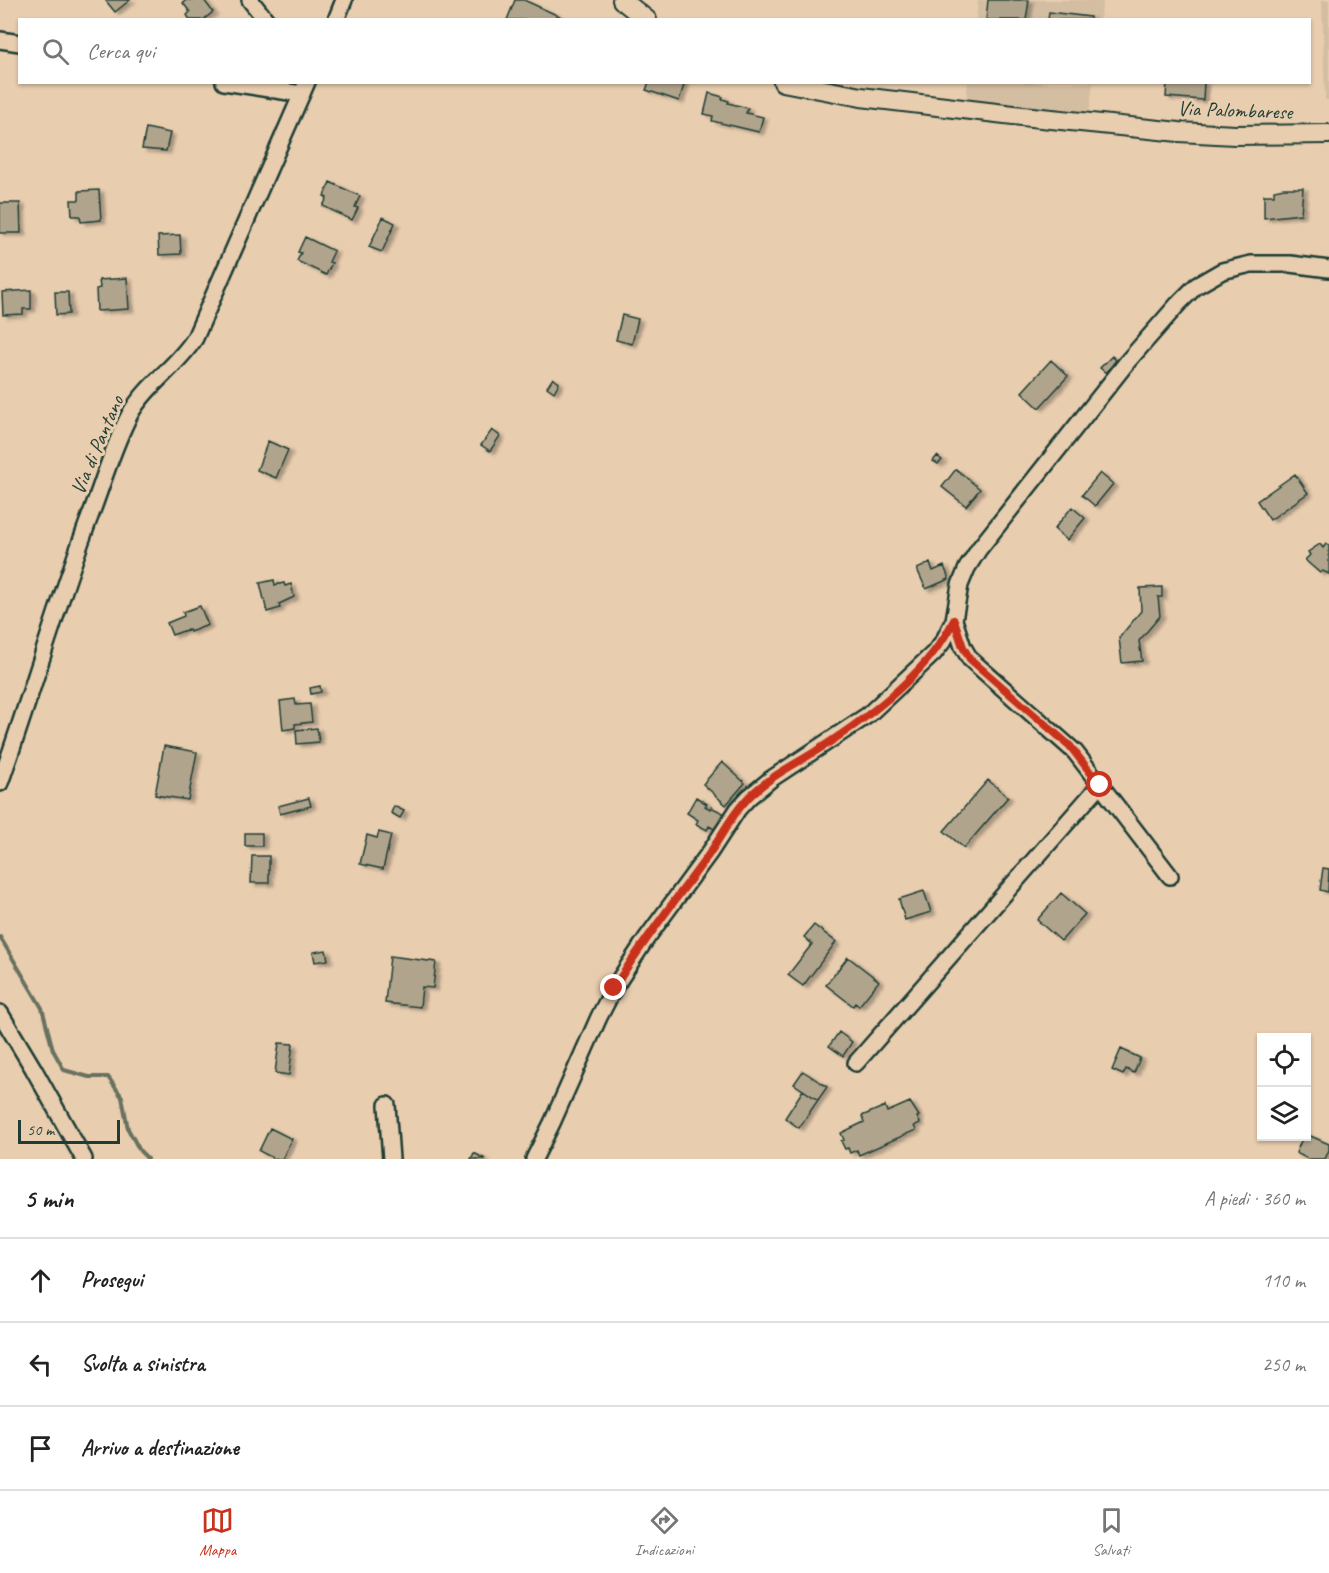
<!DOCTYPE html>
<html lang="it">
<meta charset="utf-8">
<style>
:root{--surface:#fff;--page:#f2f2f2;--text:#222;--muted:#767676;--line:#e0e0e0;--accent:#c8321e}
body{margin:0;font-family:Caveat,sans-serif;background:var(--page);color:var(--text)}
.controls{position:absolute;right:18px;bottom:18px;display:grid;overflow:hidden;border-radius:0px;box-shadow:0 2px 4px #0004}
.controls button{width:54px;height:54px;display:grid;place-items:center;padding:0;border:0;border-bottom:2px solid var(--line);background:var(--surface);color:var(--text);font:30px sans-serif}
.scale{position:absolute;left:18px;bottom:15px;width:102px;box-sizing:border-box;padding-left:6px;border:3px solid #1f3d34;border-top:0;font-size:16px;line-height:21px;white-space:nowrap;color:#1f3d34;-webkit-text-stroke:4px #e8cdaf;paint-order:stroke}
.stop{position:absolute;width:18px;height:18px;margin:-14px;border:4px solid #c8321e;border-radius:50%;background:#fff}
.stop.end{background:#c8321e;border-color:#fff;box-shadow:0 2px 6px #0008}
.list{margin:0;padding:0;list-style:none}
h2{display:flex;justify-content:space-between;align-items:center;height:78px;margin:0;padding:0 24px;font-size:26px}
h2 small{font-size:20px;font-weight:400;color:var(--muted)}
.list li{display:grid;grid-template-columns:39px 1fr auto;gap:18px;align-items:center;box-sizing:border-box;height:84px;padding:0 24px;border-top:2px solid var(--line)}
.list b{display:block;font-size:22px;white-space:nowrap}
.list em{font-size:20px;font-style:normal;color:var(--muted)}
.icon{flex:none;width:33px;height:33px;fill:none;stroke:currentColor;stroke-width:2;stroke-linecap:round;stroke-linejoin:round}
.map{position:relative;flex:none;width:1329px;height:1159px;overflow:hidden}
.search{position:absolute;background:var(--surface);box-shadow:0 2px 4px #0004;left:18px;right:18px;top:18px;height:66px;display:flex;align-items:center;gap:15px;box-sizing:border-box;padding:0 21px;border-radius:0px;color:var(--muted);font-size:22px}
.sheet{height:330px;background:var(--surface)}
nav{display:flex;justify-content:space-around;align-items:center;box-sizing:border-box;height:84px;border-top:2px solid var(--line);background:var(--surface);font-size:16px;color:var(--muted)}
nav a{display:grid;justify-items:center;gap:3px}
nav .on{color:var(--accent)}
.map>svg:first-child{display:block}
</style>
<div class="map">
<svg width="1329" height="1159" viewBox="0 0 1329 1159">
<defs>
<filter id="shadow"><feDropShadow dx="4.5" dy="2.5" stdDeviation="1.5" flood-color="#0004"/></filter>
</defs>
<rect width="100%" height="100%" fill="#e8cdaf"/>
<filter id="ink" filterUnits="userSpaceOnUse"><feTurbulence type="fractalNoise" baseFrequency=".0167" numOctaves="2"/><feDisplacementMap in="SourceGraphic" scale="12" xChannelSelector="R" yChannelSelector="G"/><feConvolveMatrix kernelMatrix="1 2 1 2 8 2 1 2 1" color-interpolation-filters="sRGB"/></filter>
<g filter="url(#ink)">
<path fill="#d4bea2" d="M978,0H1103L1100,19L976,20Z
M1322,0H1329V100H1325Z
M968,83H1093L1089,115L966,100Z"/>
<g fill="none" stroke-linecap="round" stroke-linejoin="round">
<path stroke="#687160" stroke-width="4" d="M0,937L42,1008L53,1050L64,1070L89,1077H108L122,1097L128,1129L140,1151L148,1159"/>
</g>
<path fill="#b1a48c" stroke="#1f3d34" stroke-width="1.5" filter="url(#shadow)" d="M108,0H130L115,12L106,1Z
M186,0H204L213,12L203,20H190L187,15L190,12L183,3Z
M515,0H524L561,17L560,20H507Z
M988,0H1029L1026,20H986Z
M1049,12L1090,17V20H1048Z
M649,82H685L679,101L646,90Z
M1167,82H1204L1203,100L1166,97Z
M709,93L723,97L722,99L729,101L728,103L748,108L746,113L763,117L759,132L712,121L713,116L704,114Z
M146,128L170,133L166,151L142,149Z
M330,182L360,196L355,207L358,208L352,220L323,206L327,198L324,196Z
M1284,188H1303L1301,214L1264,218V195H1274V190Z
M99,190L101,220L81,222L80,216H72L71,200H79V191Z
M0,203H20L21,233H0Z
M383,217L395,223L382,252L369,247Z
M180,235L181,254L159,255L158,236Z
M305,237L334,251L329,262L332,263L326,275L297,261L301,253L298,252Z
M127,278L129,309L97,311L96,289L100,288L99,280Z
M31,290V309H23V314L3,315L2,292Z
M55,292H68L69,314L56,315Z
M622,315L638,319L632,344L616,340Z
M1112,356L1116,360L1106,373L1100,368Z
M1051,360L1068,376L1039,408L1022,392Z
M553,378L559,383L554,392L547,387Z
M492,430L500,436L490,451L481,445Z
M268,441L288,450L276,478L257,470Z
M937,456L942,460L938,464L933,461Z
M956,469L980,489L966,506L942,487Z
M1100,473L1113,484L1095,506L1082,495Z
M1295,474L1308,493L1270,520L1257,501Z
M1072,507L1085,518L1067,540L1054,529Z
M1320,544L1323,548L1326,544L1329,546V574L1323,571L1320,573L1305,560L1310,555L1308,552Z
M930,563L933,571L944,566L949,579L926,589L917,569Z
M274,580L275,585L284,583L285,586L291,584L294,597L279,604L280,608L267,612L260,583Z
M1162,587V597H1158L1160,616L1139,641L1142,661L1122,663L1119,638L1141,611L1140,588Z
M200,606L208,625L190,632L189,629L172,635L167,623L184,616L183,612Z
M320,686L321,692L311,694L310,688Z
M295,699L296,705L310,704L312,722L295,724V728L283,730L280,701Z
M317,728L319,742L297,744L296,730Z
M164,746L197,752L188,800L155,795Z
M722,762L745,783L726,805L703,784Z
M988,780L1008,797L964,848L944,831Z
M696,797L707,804L705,806L710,809L711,807L725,814L716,830L709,826L707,830L696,824L698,820L687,813Z
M309,798L311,806L280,814L278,806Z
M394,806L404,811L400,818L391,813Z
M379,832L391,835L383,869L360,864L367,835L377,838Z
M245,833H262V846H245Z
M252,856H269V883H251Z
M1323,868L1329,869L1328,892L1320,890Z
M924,891L931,912L905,920L899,899Z
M1061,893L1085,914L1061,941L1037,920Z
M814,925L836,942L803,986L788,975L812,944L804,937Z
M326,950L328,960L315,962L313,952Z
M390,956L436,962L433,988L422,987L420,1007L385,1003Z
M848,957L879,981L859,1006L855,1003L853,1006L826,985Z
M839,1032L852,1042L843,1056L829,1046Z
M279,1043L293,1044L289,1075L275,1073Z
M1121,1049L1140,1058L1134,1073L1126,1069L1123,1075L1112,1070Z
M803,1071L827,1087L818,1100L794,1084Z
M803,1090L818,1100L799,1128L785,1118Z
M910,1102L919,1116L917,1117L920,1123L914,1126L916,1130L859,1155L857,1150L850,1153L848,1148L845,1149L841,1141L844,1140L841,1133L864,1122L862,1116L885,1106L887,1112Z
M270,1128L292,1139L282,1159H275L259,1151Z
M1306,1134L1329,1144V1150L1325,1159H1308L1296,1153L1303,1136H1306Z
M474,1153L485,1159H471Z"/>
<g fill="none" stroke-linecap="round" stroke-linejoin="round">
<defs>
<path id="minor" d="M250,0L266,20
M336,20L344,0
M0,40L20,43
M224,82L302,94
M954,620L963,647L970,659L1075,752L1170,876
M0,783C32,693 58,601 92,511C104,479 114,444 130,414C147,384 177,367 195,338L307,82
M0,1013L33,1068L84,1159
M856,1063L1100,785
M387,1105L391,1159
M534,1159L552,1123L599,1017L614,988L646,939L710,852L738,809L749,797L771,779L868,715L934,653L944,640L954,620L960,585L967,568L979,549L1128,361L1178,304L1196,286L1222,271L1251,264H1290L1329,269"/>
<path id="major" d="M622,0L647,20
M783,82L861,97L1022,116L1179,132L1235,135L1329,134"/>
</defs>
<use href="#minor" stroke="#1f3d34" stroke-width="20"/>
<use href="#major" stroke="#1f3d34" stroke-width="22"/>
<use href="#minor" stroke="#e8cdaf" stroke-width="15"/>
<use href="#major" stroke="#e8cdaf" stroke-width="18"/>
</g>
</g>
<g fill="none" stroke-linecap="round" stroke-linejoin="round" filter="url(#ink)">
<path stroke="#c8321e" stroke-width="8" d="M614,988C642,942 675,901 707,857C721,837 733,812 752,794C771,776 794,765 816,751C865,720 928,673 954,620L963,647L970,659L1070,746L1100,785"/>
</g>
<g text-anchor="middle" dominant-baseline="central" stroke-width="6" stroke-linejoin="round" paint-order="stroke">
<g font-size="21" fill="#1f3d34" stroke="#e8cdaf">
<text transform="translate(1235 110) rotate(2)">Via Palombarese</text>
<text transform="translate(97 445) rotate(-67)">Via di Pantano</text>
</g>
</g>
</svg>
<div class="controls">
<button><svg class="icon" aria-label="locate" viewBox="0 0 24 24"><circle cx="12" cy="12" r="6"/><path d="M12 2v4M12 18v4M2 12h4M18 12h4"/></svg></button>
<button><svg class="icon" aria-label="layers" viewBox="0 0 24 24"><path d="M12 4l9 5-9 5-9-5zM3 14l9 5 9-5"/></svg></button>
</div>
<div class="scale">50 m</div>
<div class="stop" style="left:1100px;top:785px"></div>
<div class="stop end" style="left:614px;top:988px"></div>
<div class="search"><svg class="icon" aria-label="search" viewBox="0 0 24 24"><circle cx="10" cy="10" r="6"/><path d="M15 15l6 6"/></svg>Cerca qui</div>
</div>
<section class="sheet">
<h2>5 min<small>A piedi · 360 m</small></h2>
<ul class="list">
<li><svg class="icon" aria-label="ahead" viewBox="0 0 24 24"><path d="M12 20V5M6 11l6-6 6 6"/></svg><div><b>Prosegui</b></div><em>110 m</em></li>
<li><svg class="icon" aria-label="left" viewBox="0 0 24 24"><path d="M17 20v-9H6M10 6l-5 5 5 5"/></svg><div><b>Svolta a sinistra</b></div><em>250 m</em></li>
<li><svg class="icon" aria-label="arrive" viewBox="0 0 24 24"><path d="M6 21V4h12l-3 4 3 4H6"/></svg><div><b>Arrivo a destinazione</b></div></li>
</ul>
</section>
<nav>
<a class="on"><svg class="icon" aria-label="map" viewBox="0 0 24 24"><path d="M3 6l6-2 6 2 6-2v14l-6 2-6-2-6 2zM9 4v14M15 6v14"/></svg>Mappa</a>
<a><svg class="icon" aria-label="directions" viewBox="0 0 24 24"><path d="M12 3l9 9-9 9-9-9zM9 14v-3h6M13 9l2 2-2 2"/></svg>Indicazioni</a>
<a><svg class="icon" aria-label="saved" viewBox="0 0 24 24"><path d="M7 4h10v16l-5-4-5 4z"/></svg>Salvati</a>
</nav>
